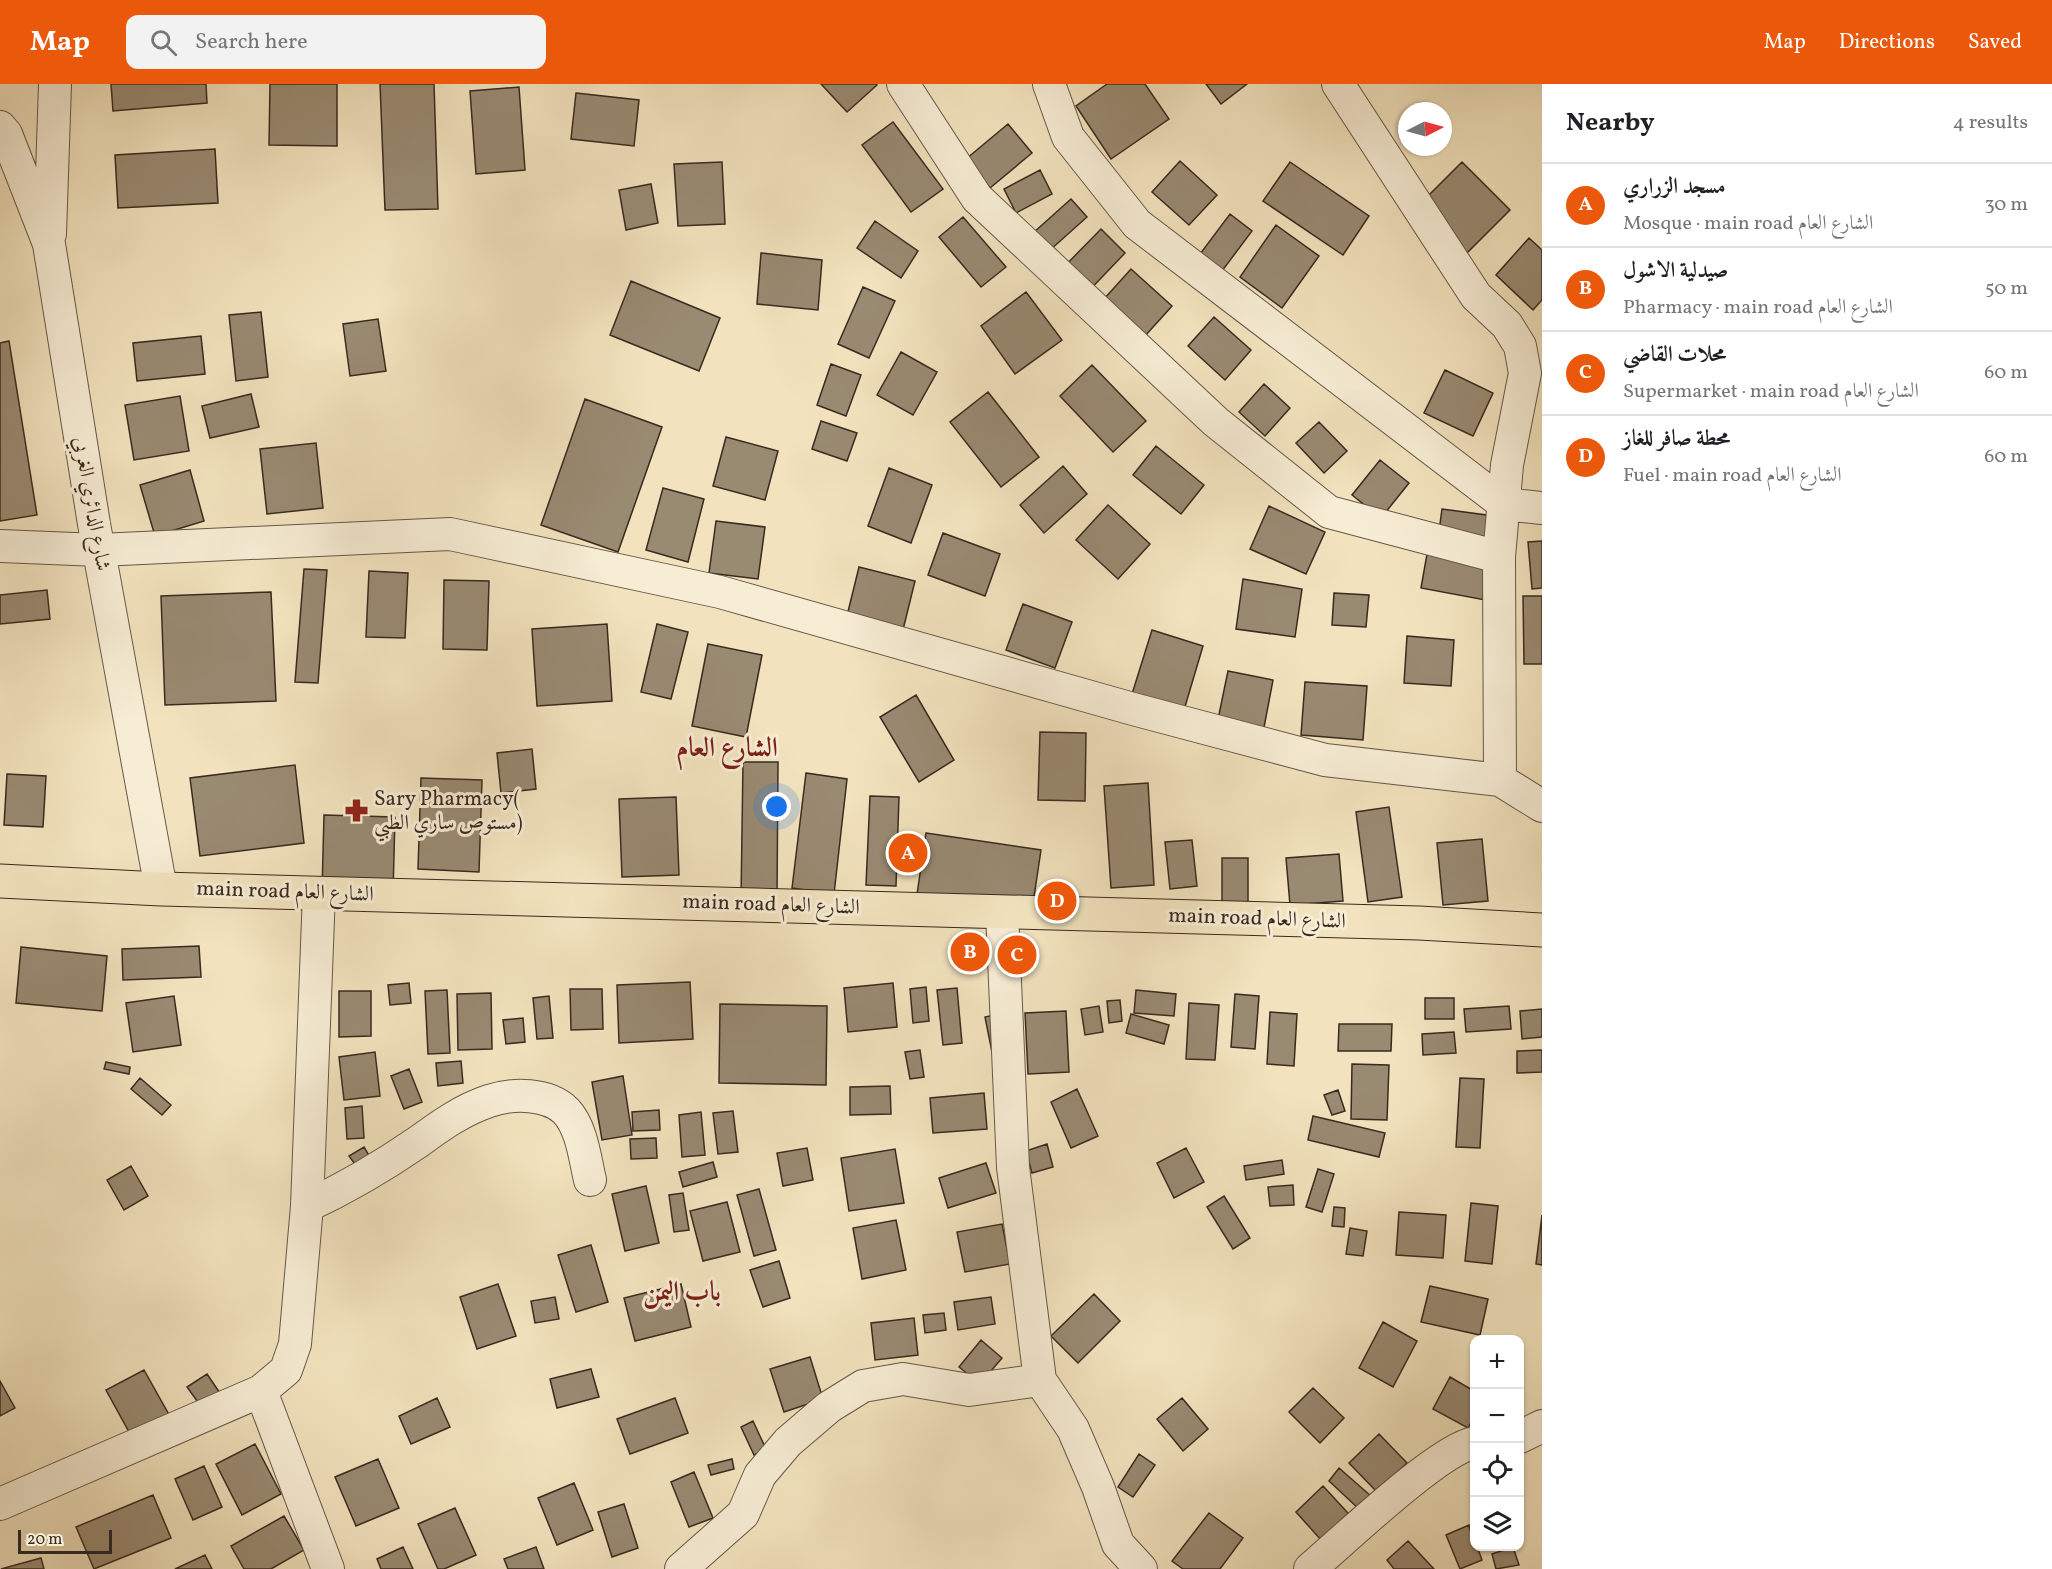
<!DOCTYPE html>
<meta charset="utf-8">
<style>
:root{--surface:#fff;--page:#f2f2f2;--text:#202124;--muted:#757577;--line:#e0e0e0;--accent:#ea580c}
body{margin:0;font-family:Vollkorn,Amiri,serif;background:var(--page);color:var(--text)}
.controls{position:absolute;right:18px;bottom:18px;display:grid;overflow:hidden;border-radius:12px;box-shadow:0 2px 4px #0004}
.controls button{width:54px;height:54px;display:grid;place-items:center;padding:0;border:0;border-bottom:2px solid var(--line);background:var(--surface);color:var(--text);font:30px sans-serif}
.compass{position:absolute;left:1398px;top:18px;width:54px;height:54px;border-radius:50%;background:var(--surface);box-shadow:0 2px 4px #0004;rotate:84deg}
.scale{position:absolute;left:18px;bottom:15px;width:94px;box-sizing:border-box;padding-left:6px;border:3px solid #382a1f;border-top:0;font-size:16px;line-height:21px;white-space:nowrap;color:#382a1f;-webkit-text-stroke:4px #f7edd5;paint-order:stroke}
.you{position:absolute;left:777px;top:723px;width:21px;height:21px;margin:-15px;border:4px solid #fff;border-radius:50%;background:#1a73e8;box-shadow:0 0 0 9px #1a73e833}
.badge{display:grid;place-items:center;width:39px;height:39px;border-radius:50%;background:var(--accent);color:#fff;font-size:20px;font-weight:700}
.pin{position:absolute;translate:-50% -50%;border:3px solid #fff;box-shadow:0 2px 6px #0006}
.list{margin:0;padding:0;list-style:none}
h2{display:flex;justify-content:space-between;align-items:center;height:78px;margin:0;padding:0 24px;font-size:26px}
h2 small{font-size:20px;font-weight:400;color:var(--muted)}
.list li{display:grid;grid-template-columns:39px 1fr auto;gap:18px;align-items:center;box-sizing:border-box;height:84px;padding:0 24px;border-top:2px solid var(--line)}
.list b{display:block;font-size:22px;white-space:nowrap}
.list p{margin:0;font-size:20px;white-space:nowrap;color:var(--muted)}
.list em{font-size:20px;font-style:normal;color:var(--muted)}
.icon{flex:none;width:33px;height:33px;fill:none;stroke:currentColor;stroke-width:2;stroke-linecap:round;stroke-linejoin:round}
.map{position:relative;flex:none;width:1542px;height:1485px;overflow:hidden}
header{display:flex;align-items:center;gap:36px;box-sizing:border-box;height:84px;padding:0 30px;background:var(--accent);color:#fff}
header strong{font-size:28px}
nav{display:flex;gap:33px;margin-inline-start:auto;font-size:21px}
.search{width:420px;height:54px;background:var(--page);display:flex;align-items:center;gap:15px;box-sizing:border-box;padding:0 21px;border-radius:12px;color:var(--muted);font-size:22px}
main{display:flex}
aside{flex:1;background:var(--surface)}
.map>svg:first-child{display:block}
</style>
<header>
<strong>Map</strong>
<div class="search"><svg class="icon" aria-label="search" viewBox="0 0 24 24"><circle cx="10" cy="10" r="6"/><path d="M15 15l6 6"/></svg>Search here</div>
<nav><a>Map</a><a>Directions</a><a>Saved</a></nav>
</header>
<main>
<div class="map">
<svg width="1542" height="1485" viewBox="0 0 1542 1485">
<rect width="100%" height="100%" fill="#f2e3be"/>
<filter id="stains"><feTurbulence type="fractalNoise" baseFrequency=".00333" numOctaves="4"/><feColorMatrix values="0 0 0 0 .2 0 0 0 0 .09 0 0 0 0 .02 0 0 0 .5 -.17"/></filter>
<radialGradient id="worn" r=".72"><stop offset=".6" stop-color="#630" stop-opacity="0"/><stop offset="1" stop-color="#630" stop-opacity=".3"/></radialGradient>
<path fill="#998a72" stroke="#382a1f" stroke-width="1.5" d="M111,0H206L207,19L113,27Z
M270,0H337V62L269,61Z
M380,0H434L438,125L385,126Z
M821,0H876L877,1L847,28Z
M1107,0H1145L1169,35L1111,75L1076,22Z
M1206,0H1247L1221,20Z
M519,3L525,86L476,90L470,7Z
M576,9L639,16L634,62L571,55Z
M893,38L943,105L911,128L862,61Z
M1008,40L1032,69L990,104L966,75Z
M215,65L218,119L118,124L115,71Z
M1180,77L1217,111L1189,141L1152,108Z
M722,78L725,140L678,142L674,80Z
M1290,78L1369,132L1343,171L1263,117Z
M1462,78L1510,126L1454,182L1406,134Z
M1040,86L1052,110L1016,129L1004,105Z
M651,100L658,139L626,146L619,106Z
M1071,115L1087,133L1049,167L1033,149Z
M1230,130L1252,147L1222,187L1200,170Z
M963,133L1006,183L981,203L939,153Z
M875,137L918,167L901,194L857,164Z
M1276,141L1319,172L1282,224L1240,193Z
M1101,145L1125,169L1083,213L1058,189Z
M1529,154L1542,166V216L1533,226L1496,191Z
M761,169L822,176L818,226L757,220Z
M1131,185L1172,222L1145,252L1104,215Z
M631,197L720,234L699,287L610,251Z
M863,203L895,217L869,274L838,260Z
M1026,208L1062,256L1015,290L981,242Z
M261,228L268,293L236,297L229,231Z
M1214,233L1251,266L1225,296L1188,262Z
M378,235L386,287L350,292L343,240Z
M201,252L205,290L137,297L133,259Z
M9,257L37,431L0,437V259Z
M901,268L937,288L913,331L877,311Z
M831,280L861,291L846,332L817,321Z
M1092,281L1146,337L1113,368L1060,312Z
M1445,286L1493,309L1473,352L1424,329Z
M1264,300L1290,324L1265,352L1239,328Z
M988,308L1039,373L1001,403L950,338Z
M251,310L259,343L210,354L202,322Z
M180,312L189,367L134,376L125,321Z
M585,315L662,343L618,468L541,441Z
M821,337L857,349L847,377L812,365Z
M1319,338L1347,367L1324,389L1296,359Z
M726,353L778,367L765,416L713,402Z
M316,359L323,424L267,430L260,365Z
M1156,362L1204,401L1181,430L1133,391Z
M1380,376L1409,399L1381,434L1352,411Z
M1063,382L1087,410L1044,449L1020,421Z
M889,384L932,401L911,459L868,442Z
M190,386L204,437L155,452L140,401Z
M663,404L704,415L688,478L646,466Z
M1108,421L1150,460L1118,495L1076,456Z
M1269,422L1325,448L1306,490L1250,465Z
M1442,425L1494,432L1490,468L1437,462Z
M716,437L765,443L758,495L709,489Z
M943,449L1000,470L985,512L928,491Z
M1542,457V504L1532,505L1528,458Z
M1427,470L1492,482L1485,516L1421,504Z
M859,483L915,497L899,562L843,548Z
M304,485L327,486L318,599L295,598Z
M369,487L408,489L405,554L366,553Z
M1243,495L1302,505L1295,553L1236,545Z
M444,496L489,497L487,566L443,565Z
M47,506L50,535L0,540V511Z
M271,508L276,617L165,621L161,512Z
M1334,509L1369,511L1366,543L1332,541Z
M1523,512H1542V580H1524Z
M1023,520L1072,538L1055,584L1006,566Z
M607,540L612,617L537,622L532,545Z
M657,540L688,548L671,615L641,608Z
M1152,546L1203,562L1184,626L1132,610Z
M1407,552L1454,556L1451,602L1404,599Z
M708,560L762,571L746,653L692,642Z
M1228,587L1273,596L1262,654L1216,645Z
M1305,598L1367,602L1363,656L1301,651Z
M916,611L954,676L919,698L880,633Z
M1040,648L1086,649L1085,717L1038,716Z
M532,665L536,705L501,709L497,669Z
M743,678H778L777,816L741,815Z
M295,681L304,759L200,772L190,694Z
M806,689L847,695L834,810L792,804Z
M7,690L46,692L43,743L4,741Z
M421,694L482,696L479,788L418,785Z
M1148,699L1154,801L1111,804L1104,702Z
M870,712L899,713L896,802L866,801Z
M676,713L679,791L622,793L619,715Z
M1389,723L1402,813L1368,818L1356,728Z
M324,731L395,733L393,809L322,807Z
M926,749L1041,766L1031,833L916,817Z
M1482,755L1488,817L1443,821L1437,759Z
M1192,756L1197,802L1170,805L1165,758Z
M1339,770L1343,817L1290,821L1286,774Z
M1222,774H1248V826H1222Z
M199,862L201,893L123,896L122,865Z
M21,863L107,872L102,927L16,919Z
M690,898L693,955L619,959L617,901Z
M409,899L411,919L390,921L388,901Z
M893,899L897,943L848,948L844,904Z
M926,903L929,937L913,939L910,905Z
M957,904L962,959L943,961L937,906Z
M570,905H602L603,945L571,946Z
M447,906L450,969L428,970L425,907Z
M1136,906L1176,910L1174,932L1134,929Z
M339,907H371V952L339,953Z
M491,909L492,965L458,966L457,910Z
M1235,910L1259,912L1255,965L1231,963Z
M174,912L181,961L133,968L126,919Z
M549,912L553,954L537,955L533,914Z
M1425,914H1454V935H1425Z
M1120,916L1122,937L1109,939L1107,917Z
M1189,919L1219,921L1215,976L1186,975Z
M720,920L827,922L826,1001L719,999Z
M1099,922L1103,948L1085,951L1081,925Z
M1509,922L1511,945L1466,948L1464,925Z
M1542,925V953L1522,955L1520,927Z
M1066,927L1069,988L1028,990L1025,929Z
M1270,928L1297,930L1294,982L1267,980Z
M1131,930L1169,941L1164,960L1126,949Z
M995,931L992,968L985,933Z
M523,934L525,958L506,960L503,936Z
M1339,940H1392L1391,967H1338Z
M1454,948L1456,969L1423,971L1422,950Z
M920,966L924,993L910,995L905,968Z
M1542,966V988L1517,989V967Z
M375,968L380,1012L344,1016L339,973Z
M461,977L463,999L438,1002L436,979Z
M106,978L130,983L129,990L104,985Z
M1352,980L1389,981L1387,1036L1351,1035Z
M409,985L422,1018L404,1025L391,992Z
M623,992L632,1051L602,1056L592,998Z
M140,994L171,1021L162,1031L131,1005Z
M1460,994L1484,995L1480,1064L1456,1063Z
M890,1002L891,1030L850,1031V1003Z
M1077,1005L1098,1052L1071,1064L1051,1018Z
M1338,1006L1345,1027L1332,1031L1324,1011Z
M984,1009L987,1045L933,1049L930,1014Z
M362,1022L364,1054L347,1055L345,1024Z
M659,1026L660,1046L633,1047L632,1028Z
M733,1027L738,1068L718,1070L713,1029Z
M701,1028L705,1071L682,1073L679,1031Z
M1313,1032L1385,1049L1379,1073L1308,1056Z
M656,1054L657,1074L631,1075L630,1055Z
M1047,1060L1053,1083L1032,1089L1026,1067Z
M364,1063L371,1075L357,1083L349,1072Z
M807,1064L813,1096L783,1102L777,1069Z
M1186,1064L1204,1098L1174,1114L1157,1079Z
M895,1065L904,1119L849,1127L841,1074Z
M1282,1076L1284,1090L1246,1096L1244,1082Z
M713,1078L717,1093L683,1103L679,1088Z
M986,1079L996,1109L948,1124L939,1094Z
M131,1082L148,1112L124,1126L107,1096Z
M1318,1085L1334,1090L1322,1128L1306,1123Z
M1293,1101L1294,1121L1270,1122L1268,1103Z
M646,1102L659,1159L625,1167L612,1110Z
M759,1105L776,1166L754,1172L737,1111Z
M683,1109L689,1146L674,1148L669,1111Z
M1224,1112L1250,1154L1233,1165L1207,1123Z
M727,1118L740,1168L703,1177L690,1127Z
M1471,1119L1498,1122L1492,1180L1465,1177Z
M1334,1123L1345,1124L1344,1143L1332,1142Z
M1399,1128L1446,1131L1443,1174L1396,1171Z
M1542,1131V1181L1536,1180Z
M896,1136L906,1186L862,1195L853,1144Z
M1002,1140L1010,1180L965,1188L957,1148Z
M1350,1144L1367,1147L1363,1172L1346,1170Z
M591,1161L608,1218L576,1228L558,1171Z
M779,1177L790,1214L763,1223L750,1186Z
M498,1200L516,1252L477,1265L460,1213Z
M681,1200L691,1243L635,1257L624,1214Z
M1430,1202L1488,1215L1480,1251L1421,1238Z
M1094,1210L1120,1237L1078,1279L1051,1252Z
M555,1213L559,1235L535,1239L531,1217Z
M991,1213L995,1240L958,1246L954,1218Z
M944,1229L946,1246L925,1249L923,1231Z
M914,1234L918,1271L875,1276L871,1239Z
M1383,1238L1417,1257L1393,1303L1359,1284Z
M981,1256L1002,1274L980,1300L959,1283Z
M810,1273L823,1315L784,1328L770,1285Z
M591,1285L599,1313L557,1324L550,1295Z
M144,1286L172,1336L134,1357L106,1306Z
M207,1290L224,1315L205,1328L187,1303Z
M1450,1293L1474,1307V1332L1468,1344L1433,1325Z
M0,1297L15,1324L0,1332Z
M1313,1304L1344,1334L1320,1359L1289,1328Z
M437,1314L450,1343L411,1360L399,1332Z
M675,1314L688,1349L630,1370L617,1335Z
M1182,1314L1208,1345L1183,1367L1157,1335Z
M753,1337L766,1365L754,1371L741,1343Z
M1379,1350L1407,1379L1377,1408L1349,1379Z
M255,1360L281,1410L242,1431L216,1380Z
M1139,1370L1155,1381L1133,1413L1118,1403Z
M378,1375L399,1424L356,1442L335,1393Z
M732,1375L734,1385L711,1391L708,1381Z
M204,1382L222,1423L193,1436L175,1395Z
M1339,1384L1372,1413L1360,1426L1329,1397Z
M694,1388L713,1434L689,1443L671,1398Z
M574,1399L593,1446L557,1461L538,1414Z
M1323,1402L1358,1440L1330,1466L1296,1428Z
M153,1411L171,1454L94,1485L76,1443Z
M624,1420L638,1464L612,1473L598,1428Z
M455,1424L476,1471L444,1485H438L418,1440Z
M1209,1429L1243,1454L1220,1485H1183L1172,1477Z
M284,1432L304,1466L271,1485H244L231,1462Z
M1469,1441L1474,1462H1477L1482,1476L1460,1485L1446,1451Z
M1408,1457L1434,1485H1394L1387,1476Z
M403,1463L413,1485H381L377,1475Z
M536,1463L544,1485H508L504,1475Z
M1513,1463L1519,1481L1496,1485L1492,1470Z
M205,1471L212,1485H175Z
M41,1474L44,1485H1Z"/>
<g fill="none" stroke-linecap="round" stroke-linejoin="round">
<defs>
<path id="minor" d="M903,0L977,114L1216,338L1329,428L1499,473
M1049,0L1068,53L1137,140L1504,420L1542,424
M1338,0L1476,212L1507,241L1520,262L1525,289L1507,381L1499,473L1500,696
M0,43L6,50L49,160L94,440L161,805
M50,150L55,0
M0,462L99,466L450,450L720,508L1133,625L1325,676L1500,696L1542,722
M1002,828L1013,1083L1040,1296L1073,1345L1098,1403L1118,1460L1141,1485
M307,1122C346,1104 383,1082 418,1058C440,1042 462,1026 489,1017C513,1009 548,1009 566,1027C582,1044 585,1075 590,1096
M261,1307L328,1485
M1520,1353L1542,1342
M0,1420L261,1307L286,1286L295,1260L307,1122L319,809
M681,1485L743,1430L760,1391L788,1358L829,1323L863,1302L903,1295L969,1306L1040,1296
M1310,1485C1343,1457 1439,1365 1474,1359"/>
<path id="major" d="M0,797L161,805L1419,839L1542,846"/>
</defs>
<use href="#minor" stroke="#665847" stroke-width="34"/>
<use href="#major" stroke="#382a1f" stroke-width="35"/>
<use href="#minor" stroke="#f7edd5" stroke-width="32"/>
<use href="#major" stroke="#f2e3be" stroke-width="33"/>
</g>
<defs>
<symbol id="pharmacy-bare" viewBox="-9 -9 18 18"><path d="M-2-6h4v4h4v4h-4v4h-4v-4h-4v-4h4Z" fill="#8f2418" stroke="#f7edd5" stroke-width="2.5" paint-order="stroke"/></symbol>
</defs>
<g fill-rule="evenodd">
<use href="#pharmacy-bare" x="340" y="710" width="33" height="33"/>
</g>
<g text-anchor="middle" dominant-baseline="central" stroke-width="6" stroke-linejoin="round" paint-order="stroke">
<g font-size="21" fill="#382a1f" stroke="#f7edd5">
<text transform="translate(91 420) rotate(80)">شارع الدائري الغربي</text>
<text transform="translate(285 808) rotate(2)">main road الشارع العام</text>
<text transform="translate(771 821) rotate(2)">main road الشارع العام</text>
<text transform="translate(1257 835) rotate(2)">main road الشارع العام</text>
</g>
<g font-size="21" fill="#382a1f" stroke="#f7edd5" text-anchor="start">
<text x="374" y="715">Sary Pharmacy(<tspan x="374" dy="24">مستوص ساري الطبي)</tspan></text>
</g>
<g font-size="27" font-weight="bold" fill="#7a1f14" stroke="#f7edd5">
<text x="727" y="665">الشارع العام</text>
<text x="682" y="1209">باب اليمن</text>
</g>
</g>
<rect width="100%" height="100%" filter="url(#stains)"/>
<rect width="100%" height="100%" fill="url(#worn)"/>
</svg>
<div class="controls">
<button>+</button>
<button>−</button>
<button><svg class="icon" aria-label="locate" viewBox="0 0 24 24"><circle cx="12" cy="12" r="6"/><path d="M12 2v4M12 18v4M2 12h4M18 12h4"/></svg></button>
<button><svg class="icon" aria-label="layers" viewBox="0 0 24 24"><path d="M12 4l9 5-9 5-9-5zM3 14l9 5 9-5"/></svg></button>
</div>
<svg class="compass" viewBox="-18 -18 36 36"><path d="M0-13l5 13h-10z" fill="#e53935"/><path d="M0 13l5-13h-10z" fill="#757577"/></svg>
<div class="scale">20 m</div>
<div class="you"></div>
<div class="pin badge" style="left:908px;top:769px">A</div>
<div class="pin badge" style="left:970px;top:868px">B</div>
<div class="pin badge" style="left:1017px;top:871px">C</div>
<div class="pin badge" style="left:1057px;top:817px">D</div>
</div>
<aside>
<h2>Nearby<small>4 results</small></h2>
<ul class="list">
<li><span class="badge">A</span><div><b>مسجد الزراري</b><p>Mosque · main road الشارع العام</p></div><em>30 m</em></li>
<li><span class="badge">B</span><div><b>صيدلية الاشول</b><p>Pharmacy · main road الشارع العام</p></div><em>50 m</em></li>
<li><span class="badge">C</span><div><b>محلات القاضي</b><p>Supermarket · main road الشارع العام</p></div><em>60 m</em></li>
<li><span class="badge">D</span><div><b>محطة صافر للغاز</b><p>Fuel · main road الشارع العام</p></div><em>60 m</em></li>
</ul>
</aside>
</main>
